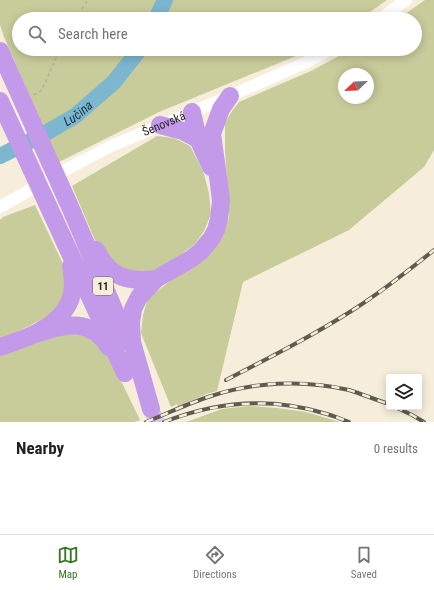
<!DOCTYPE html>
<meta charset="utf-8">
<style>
:root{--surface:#fff;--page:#f2f2f2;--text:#222;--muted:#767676;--line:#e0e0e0;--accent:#32781b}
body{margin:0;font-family:"Roboto Condensed",sans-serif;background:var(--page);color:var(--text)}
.controls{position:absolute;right:12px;bottom:12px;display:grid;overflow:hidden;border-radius:4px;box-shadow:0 2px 10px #0003}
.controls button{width:36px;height:36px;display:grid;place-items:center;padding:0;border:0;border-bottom:1px solid var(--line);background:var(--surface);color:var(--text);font:20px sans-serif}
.compass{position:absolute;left:338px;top:68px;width:36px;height:36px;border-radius:50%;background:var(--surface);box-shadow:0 2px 10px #0003;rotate:247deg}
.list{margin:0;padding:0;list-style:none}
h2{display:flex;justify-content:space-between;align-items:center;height:52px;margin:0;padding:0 16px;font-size:17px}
h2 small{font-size:13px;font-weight:400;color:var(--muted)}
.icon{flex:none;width:22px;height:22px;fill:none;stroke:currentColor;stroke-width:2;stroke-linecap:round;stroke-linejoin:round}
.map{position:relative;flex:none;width:434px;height:422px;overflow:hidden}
.search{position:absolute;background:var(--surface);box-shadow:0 2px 10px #0003;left:12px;right:12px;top:12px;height:44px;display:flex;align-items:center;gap:10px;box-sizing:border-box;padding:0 14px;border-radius:22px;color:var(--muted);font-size:15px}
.sheet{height:112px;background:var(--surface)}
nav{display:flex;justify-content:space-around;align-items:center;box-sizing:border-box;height:56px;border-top:1px solid var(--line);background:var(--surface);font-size:11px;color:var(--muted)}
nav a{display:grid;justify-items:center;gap:2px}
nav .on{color:var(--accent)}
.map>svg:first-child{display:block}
</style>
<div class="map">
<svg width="434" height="422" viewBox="0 0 434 422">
<rect width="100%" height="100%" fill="#f6eedb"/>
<path fill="#c8cb9a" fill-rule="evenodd" d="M0,0H387L360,19H19V49H313L159,112L59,162L4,37L0,25Z
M425,0H434V150L424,167L349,230L243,282L217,391L206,394L178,407L177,404L171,407L141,333L143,315L148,298L169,282L223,235L229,218L228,198L225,151V123L232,111L239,102L311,71L352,49H415V19H398ZM344,74H368V98H344Z
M157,136L174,138L190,146L203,171L209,193L211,214L204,231L195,244L179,256L156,269L145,273L130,271L117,266L100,252L72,186Z
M35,205L64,266L68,286L55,311L41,320L10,335L0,338V220L3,217Z
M80,331L106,350L140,420L134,422H0V353L65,332Z
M249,406L277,408L306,412L340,422H186L222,409Z"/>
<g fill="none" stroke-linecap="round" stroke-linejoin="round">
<g stroke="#7cb6cf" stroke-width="16">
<path d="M156,19L165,0"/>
<path id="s1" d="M0,156L44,134L75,116L114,82L140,49"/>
</g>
<path stroke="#b5af9f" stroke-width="1.5" stroke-dasharray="3 3" stroke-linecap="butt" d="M75,19L88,0
M34,95L42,90L60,49"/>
<g stroke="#fff" stroke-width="12">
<path d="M380,19L406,0"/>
<path id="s2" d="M0,207L71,167L109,147L230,96L307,62L331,49"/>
</g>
<path stroke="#dbc2f2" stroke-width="16" d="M151,409L157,422"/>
<path stroke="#c399e9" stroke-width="18" d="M0,51L71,209L128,342
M0,101L125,373
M192,112L198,139L211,167
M160,125L183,131L198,139
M96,250C100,257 104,265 111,270C123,281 141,281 156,279
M35,334C64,325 89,316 109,347
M0,347C10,344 20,340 30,336C52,326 73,311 73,284C73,278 72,272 71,266
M151,409L132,342L131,323L133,309L139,297L156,279L191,259L201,251L211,239L216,230L219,219L221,201L219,184L212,134L221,109L230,96"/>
<defs>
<path id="rail" d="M226,380C269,358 312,336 353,310C381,292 408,271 434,250
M395,407L412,415L424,422
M146,422C166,414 187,404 208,397C252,382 303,379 349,390C362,394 376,400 389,404
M164,422C215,402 270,397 323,413C332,415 341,419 349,422"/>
</defs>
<use href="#rail" stroke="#5e5b50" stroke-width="4"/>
<use href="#rail" stroke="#f6eedb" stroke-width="2.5" stroke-dasharray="8" stroke-linecap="butt"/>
</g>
<g text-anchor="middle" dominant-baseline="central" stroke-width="3" stroke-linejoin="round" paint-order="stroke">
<rect fill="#f6eedb" stroke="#666257" stroke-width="1" x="93" y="277" width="20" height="18" rx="3"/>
<g font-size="11" font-weight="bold" fill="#28261f">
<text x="103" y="286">11</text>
</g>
<g font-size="12" fill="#28261f" stroke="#f6eedb">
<text stroke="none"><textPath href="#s2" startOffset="184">Šenovská</textPath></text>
</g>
<g font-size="13" font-style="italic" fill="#14313d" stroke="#f6eedb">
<text stroke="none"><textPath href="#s1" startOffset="89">Lučina</textPath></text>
</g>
</g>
</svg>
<div class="controls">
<button><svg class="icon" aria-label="layers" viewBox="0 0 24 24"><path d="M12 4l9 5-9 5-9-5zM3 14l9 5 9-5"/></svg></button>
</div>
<svg class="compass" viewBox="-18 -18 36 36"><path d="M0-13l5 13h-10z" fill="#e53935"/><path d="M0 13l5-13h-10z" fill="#767676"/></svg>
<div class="search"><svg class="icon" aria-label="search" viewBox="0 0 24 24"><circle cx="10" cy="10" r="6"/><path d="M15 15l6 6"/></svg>Search here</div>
</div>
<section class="sheet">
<h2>Nearby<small>0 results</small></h2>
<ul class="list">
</ul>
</section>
<nav>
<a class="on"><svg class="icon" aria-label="map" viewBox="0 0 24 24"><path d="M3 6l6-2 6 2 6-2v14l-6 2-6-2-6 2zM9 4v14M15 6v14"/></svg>Map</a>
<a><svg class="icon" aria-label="directions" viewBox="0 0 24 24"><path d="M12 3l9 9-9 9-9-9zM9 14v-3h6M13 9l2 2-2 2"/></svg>Directions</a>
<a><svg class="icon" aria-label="saved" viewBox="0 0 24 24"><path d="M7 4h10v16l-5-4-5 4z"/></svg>Saved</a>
</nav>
